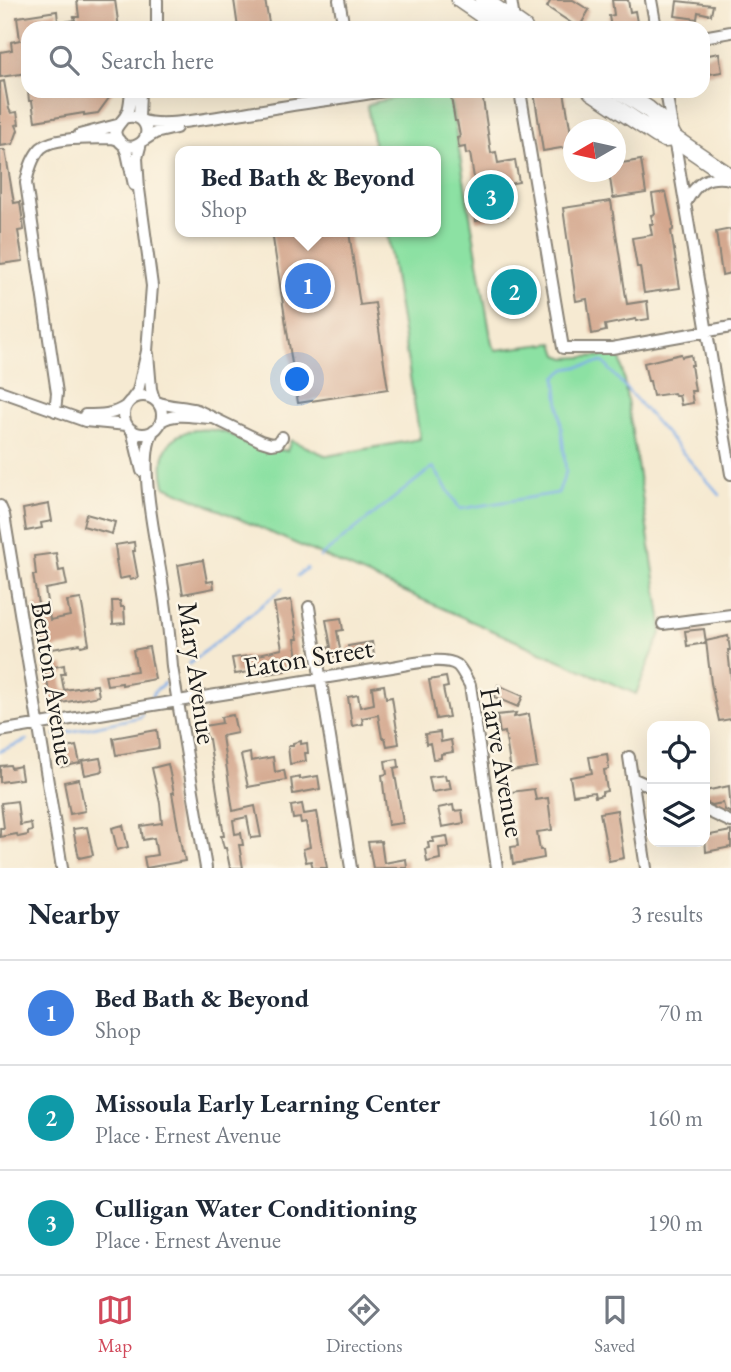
<!DOCTYPE html>
<meta charset="utf-8">
<style>
:root{--surface:#fff;--page:#f6f6f7;--text:#1f2937;--muted:#747a83;--line:#e0e1e3;--accent:#d1495b}
body{margin:0;font-family:"EB Garamond",serif;background:var(--page);color:var(--text)}
.controls{position:absolute;right:21px;bottom:21px;display:grid;overflow:hidden;border-radius:14px;box-shadow:0 7px 28px #0002}
.controls button{width:63px;height:63px;display:grid;place-items:center;padding:0;border:0;border-bottom:2px solid var(--line);background:var(--surface);color:var(--text);font:35px sans-serif}
.compass{position:absolute;left:563px;top:119px;width:63px;height:63px;border-radius:50%;background:var(--surface);box-shadow:0 7px 28px #0002;rotate:261deg}
.you{position:absolute;left:298px;top:380px;width:24px;height:24px;margin:-18px;border:5px solid #fff;border-radius:50%;background:#1a73e8;box-shadow:0 0 0 10px #1a73e833}
.badge{display:grid;place-items:center;width:46px;height:46px;border-radius:50%;background:var(--accent);color:#fff;font-size:23px;font-weight:700}
.pin{position:absolute;translate:-50% -50%;border:4px solid #fff;box-shadow:0 2px 7px #0006}
.popup{position:absolute;left:175px;top:146px;width:266px;height:91px;box-sizing:border-box;display:grid;place-content:center;border-radius:14px;background:var(--surface);filter:drop-shadow(0 2px 5px #0005);font-size:23px;white-space:nowrap;color:var(--muted)}
.popup b{font-size:26px;color:var(--text)}
.popup::after{content:'';position:absolute;left:50%;top:100%;margin-left:-14px;border:14px solid transparent;border-top-color:var(--surface)}
.list{margin:0;padding:0;list-style:none}
h2{display:flex;justify-content:space-between;align-items:center;height:91px;margin:0;padding:0 28px;font-size:30px}
h2 small{font-size:23px;font-weight:400;color:var(--muted)}
.list li{display:grid;grid-template-columns:46px 1fr auto;gap:21px;align-items:center;box-sizing:border-box;height:105px;padding:0 28px;border-top:2px solid var(--line)}
.list b{display:block;font-size:26px;white-space:nowrap}
.list p{margin:0;font-size:23px;white-space:nowrap;color:var(--muted)}
.list em{font-size:23px;font-style:normal;color:var(--muted)}
.icon{flex:none;width:38px;height:38px;fill:none;stroke:currentColor;stroke-width:2;stroke-linecap:round;stroke-linejoin:round}
.map{position:relative;flex:none;width:731px;height:868px;overflow:hidden}
.search{position:absolute;background:var(--surface);box-shadow:0 7px 28px #0002;left:21px;right:21px;top:21px;height:77px;display:flex;align-items:center;gap:18px;box-sizing:border-box;padding:0 24px;border-radius:21px;color:var(--muted);font-size:26px}
.sheet{height:406px;background:var(--surface)}
nav{display:flex;justify-content:space-around;align-items:center;box-sizing:border-box;height:98px;border-top:2px solid var(--line);background:var(--surface);font-size:19px;color:var(--muted)}
nav a{display:grid;justify-items:center;gap:4px}
nav .on{color:var(--accent)}
.map>svg:first-child{display:block}
</style>
<div class="map">
<svg width="731" height="868" viewBox="0 0 731 868">
<rect width="100%" height="100%" fill="#fcf5e5"/>
<filter id="ink" filterUnits="userSpaceOnUse"><feTurbulence type="fractalNoise" baseFrequency=".0143" numOctaves="2"/><feDisplacementMap in="SourceGraphic" scale="14" xChannelSelector="R" yChannelSelector="G"/><feConvolveMatrix kernelMatrix="1 2 1 2 8 2 1 2 1" color-interpolation-filters="sRGB"/></filter>
<filter id="wash" filterUnits="userSpaceOnUse"><feTurbulence type="fractalNoise" baseFrequency=".00686" numOctaves="4" result="noise"/><feDisplacementMap in="SourceGraphic" scale="28" xChannelSelector="R" yChannelSelector="G"/><feGaussianBlur stdDeviation="1.57" result="paint"/><feColorMatrix in="noise" values="0 0 0 0 0 0 0 0 0 0 0 0 0 0 0 0 0 1.4 0 .05"/><feComposite in="paint" operator="in"/></filter>
<g filter="url(#wash)">
<rect width="100%" height="100%" fill="#f6ead2"/>
<path fill="#8ce1a3" stroke="#547e60" stroke-width="2" d="M428,91H449L492,344L496,350L554,343L558,355L566,358L620,355L661,617V633L636,694L165,486C155,444 177,424 219,431C229,433 240,439 250,442C262,446 275,449 287,451L291,440L327,456L420,439L387,232H436V151H375L367,106L376,102Z"/>
<g fill="none" stroke-linecap="round" stroke-linejoin="round">
<path stroke="#7faee9" stroke-width="2.5" d="M320,557L433,467L460,509L558,493L566,472L556,377L566,369L603,362L720,495
M297,576L307,568
M189,664L282,589
M151,698L155,691L164,683
M55,735L140,717L142,714
M0,751L27,740"/>
</g>
<g id="blocks">
<path fill="#d4a88f" d="M77,0H115L119,28H28V73L0,77V52L12,50L11,42L20,40L17,17L57,11L58,23L75,20L74,17H79Z
M234,0H265L270,28H238Z
M551,0H573L589,10L579,28L547,7Z
M612,0H628L630,12L635,11L638,28H611L609,16L614,15Z
M677,1L713,5L711,15L698,12L697,19L675,16Z
M719,53L722,72L703,75V56Z
M4,81L9,109L11,113L17,112L19,124L16,125L18,130L13,144L0,146V82Z
M28,91H114L98,113L84,115V113L35,121L32,101H29Z
M471,91H475L476,94L482,93L491,153L496,152L498,163L515,160L519,182L503,185L508,216L476,221L474,210L479,209L470,153L466,154L465,147L459,148L457,138L460,137L457,121H455L451,97H456L455,94Z
M541,91H564L573,146L543,151L534,92Z
M0,150H5L14,203L20,202L24,230L18,231L23,261L0,264Z
M641,160L646,193L613,198L609,172H615V164Z
M666,192L673,224V230L671,231L680,288L644,293L640,267H637L632,238L652,235L650,224H653L651,215L655,214L652,194Z
M611,201L627,304L647,301L649,319L636,321V319L605,325L606,331L592,334L587,299L576,301L563,208Z
M731,229V273L722,275L716,232Z
M272,232H349L360,305L375,303L388,389L298,403Z
M524,274L530,306L504,310L498,278Z
M681,354L682,357L691,355L693,365H691L695,391H691L693,403L681,405L679,395H675L674,393L653,396L650,381H648L644,363Z
M49,504L52,521L41,523L42,528L26,531L23,509Z
M86,514L115,522L112,534L83,526Z
M134,542L135,551H133L138,578L130,580L129,577L119,579L116,560H117L115,545Z
M56,553L59,571L64,570L67,585L45,589L50,620L70,616L67,601L81,599L89,644L81,646L80,644L41,651L34,605L38,604L33,575H36L34,556Z
M203,560L207,582L213,581L214,588L183,594L178,565Z
M291,600L298,639H295L299,664L284,667L285,671L273,673L250,676L249,672L235,674L232,658L264,654L263,653L282,649L274,603Z
M112,601H120L121,607H124L125,623L113,624Z
M341,618L343,630L337,631L341,655L329,657L327,648L331,647L326,620Z
M704,629L706,643L687,646L685,631Z
M728,636L730,650H728L731,677V719L719,721L711,683L706,641Z
M372,642L374,655L364,657L363,652L349,654L348,646Z
M149,647L155,679L122,685V683L107,685L105,675L137,671L133,650Z
M64,665L65,674H61L64,690L97,685L99,696L51,705L45,669Z
M446,677L448,687L443,688L449,717L436,719L429,680Z
M384,685L386,698L392,697L399,744L387,746L385,738H382L378,715L362,718L363,724L352,726L348,697L358,695L360,707L374,704L372,687Z
M498,685L523,696L518,707L494,697Z
M516,713L514,717L529,714L537,767L511,771L505,732L500,733L497,715Z
M233,715L237,733L222,736L233,811L255,806L261,837L251,838L247,817L233,820L235,834L241,833L243,845H239L243,868H230L226,848H224L221,836H224L216,785L209,739H207L204,726L222,723L221,717Z
M157,730L159,748L116,755L113,738Z
M440,732L441,742L451,740L453,752L441,754V758L433,759L430,743L426,744L425,734Z
M301,741V744L307,743L308,753H305L306,761L290,764L288,746H293V743Z
M76,746L80,763L61,767L58,750Z
M250,753L251,761L273,757L275,772L284,770L286,780L248,787L241,755Z
M607,754L609,769L604,770L607,791L602,792V795L595,797L594,792L573,795L570,777L592,773L589,757Z
M100,758L103,771L85,775L82,761Z
M398,759L399,767L394,768L403,823L388,825L382,775L387,774L385,761Z
M168,764L174,793H172L182,851H183L185,861L146,868L144,857L157,855L154,838L143,840L141,826L162,823L160,803L152,768Z
M10,765L11,768L20,766L22,779L0,782V766Z
M445,775L446,780H449L451,789L432,792L429,777Z
M318,776L320,789L293,794L291,779L300,777V779Z
M79,779L85,811L70,814L64,782Z
M729,786L731,813L725,810L723,803L712,805L705,802V791Z
M534,789L536,800L548,798L552,830L537,832L540,850H543L544,858L513,864L511,847L518,846L510,792Z
M17,801L20,825L31,823L32,831L28,832V835L18,837L17,834L0,837V828H4L1,803Z
M302,804L304,814L317,812L327,868H313L311,861L306,862L303,849L310,847L306,822L301,823L300,818L293,819L291,806Z
M453,805L454,811L462,810L464,823L442,827L438,808Z
M617,810L624,858L609,861L600,813Z
M123,825L128,847L117,850L112,828Z
M87,827L93,855L79,858L73,829Z
M731,831V847L706,852L705,836Z
M447,836L449,847L439,848L440,859L427,862L425,849L429,848L428,842H434L433,838Z
M381,841L384,863L406,859L407,868H373L368,842Z"/>
</g>
</g>
<g filter="url(#ink)">
<use href="#blocks" fill-opacity="0" stroke="#898377" stroke-width="2"/>
<g fill="none" stroke-linecap="round" stroke-linejoin="round">
<defs>
<path id="minor" d="M339,0L344,28
M511,0L514,20
M651,0L656,28
M157,28V0
M703,37L731,32
M520,91L563,348H612L731,327
M666,91L731,474
M124,118C133,115 143,117 146,128C149,143 130,153 120,142C108,129 123,123 127,113C130,107 130,98 131,91
M139,118L140,91
M141,120C162,129 219,116 244,113C290,105 337,99 384,91
M79,135L117,125
M144,140L155,133L176,128
M123,144L127,153L134,185
M685,204C696,183 706,174 731,179
M148,354L151,389L154,399
M0,391L85,421L127,425
M124 415a19 19 0 1 1 38 0a19 19 0 1 1-38 0Z
M132,399L138,391L147,351L152,286L139,189L137,158L141,143
M157,402C169,407 183,406 197,410L261,441L271,444L278,443L282,437
M55,411L57,393L26,183C28,172 33,156 41,148C55,136 94,139 112,138L119,140
M85,415C100,415 114,415 126,406
M161,421C176,412 192,417 209,418
M132,430L142,471
M154,430C136,457 156,542 161,575C166,606 170,636 172,667L206,868
M0,506L4,515L62,868
M309,607L351,868
M663,624L731,615
M0,731L153,705L392,667C408,664 443,656 457,665C462,669 466,679 470,685L497,868
M629,757L646,868
M632,778L652,787
M705,810L731,822"/>
<path id="highway" d="M460,0L501,28
M484,0L524,28
M591,91L657,135L665,139L674,138
M620,91L648,109L667,125L674,138L731,177"/>
</defs>
<use href="#minor" stroke="#898377" stroke-width="14"/>
<use href="#highway" stroke="#898377" stroke-width="19"/>
<use href="#minor" stroke="#fff" stroke-width="10"/>
<use href="#highway" stroke="#fff" stroke-width="16"/>
</g>
</g>
<g text-anchor="middle" dominant-baseline="central" stroke-width="5" stroke-linejoin="round" paint-order="stroke">
<g font-size="28" fill="#1c1c1c" stroke="#fcf5e5">
<text transform="translate(308 657) rotate(-9)">Eaton Street</text>
<text transform="translate(198 673) rotate(82)">Mary Avenue</text>
<text transform="translate(54 683) rotate(81)">Benton Avenue</text>
<text transform="translate(503 762) rotate(80)">Harve Avenue</text>
</g>
</g>
</svg>
<div class="controls">
<button><svg class="icon" aria-label="locate" viewBox="0 0 24 24"><circle cx="12" cy="12" r="6"/><path d="M12 2v4M12 18v4M2 12h4M18 12h4"/></svg></button>
<button><svg class="icon" aria-label="layers" viewBox="0 0 24 24"><path d="M12 4l9 5-9 5-9-5zM3 14l9 5 9-5"/></svg></button>
</div>
<svg class="compass" viewBox="-18 -18 36 36"><path d="M0-13l5 13h-10z" fill="#e53935"/><path d="M0 13l5-13h-10z" fill="#747a83"/></svg>
<div class="you"></div>
<div class="pin badge" style="left:308px;top:286px;background:#3f7fe0">1</div>
<div class="popup"><b>Bed Bath &amp; Beyond</b>Shop</div>
<div class="pin badge" style="left:514px;top:292px;background:#0f9aa8">2</div>
<div class="pin badge" style="left:491px;top:197px;background:#0f9aa8">3</div>
<div class="search"><svg class="icon" aria-label="search" viewBox="0 0 24 24"><circle cx="10" cy="10" r="6"/><path d="M15 15l6 6"/></svg>Search here</div>
</div>
<section class="sheet">
<h2>Nearby<small>3 results</small></h2>
<ul class="list">
<li><span class="badge" style="background:#3f7fe0">1</span><div><b>Bed Bath &amp; Beyond</b><p>Shop</p></div><em>70 m</em></li>
<li><span class="badge" style="background:#0f9aa8">2</span><div><b>Missoula Early Learning Center</b><p>Place · Ernest Avenue</p></div><em>160 m</em></li>
<li><span class="badge" style="background:#0f9aa8">3</span><div><b>Culligan Water Conditioning</b><p>Place · Ernest Avenue</p></div><em>190 m</em></li>
</ul>
</section>
<nav>
<a class="on"><svg class="icon" aria-label="map" viewBox="0 0 24 24"><path d="M3 6l6-2 6 2 6-2v14l-6 2-6-2-6 2zM9 4v14M15 6v14"/></svg>Map</a>
<a><svg class="icon" aria-label="directions" viewBox="0 0 24 24"><path d="M12 3l9 9-9 9-9-9zM9 14v-3h6M13 9l2 2-2 2"/></svg>Directions</a>
<a><svg class="icon" aria-label="saved" viewBox="0 0 24 24"><path d="M7 4h10v16l-5-4-5 4z"/></svg>Saved</a>
</nav>
